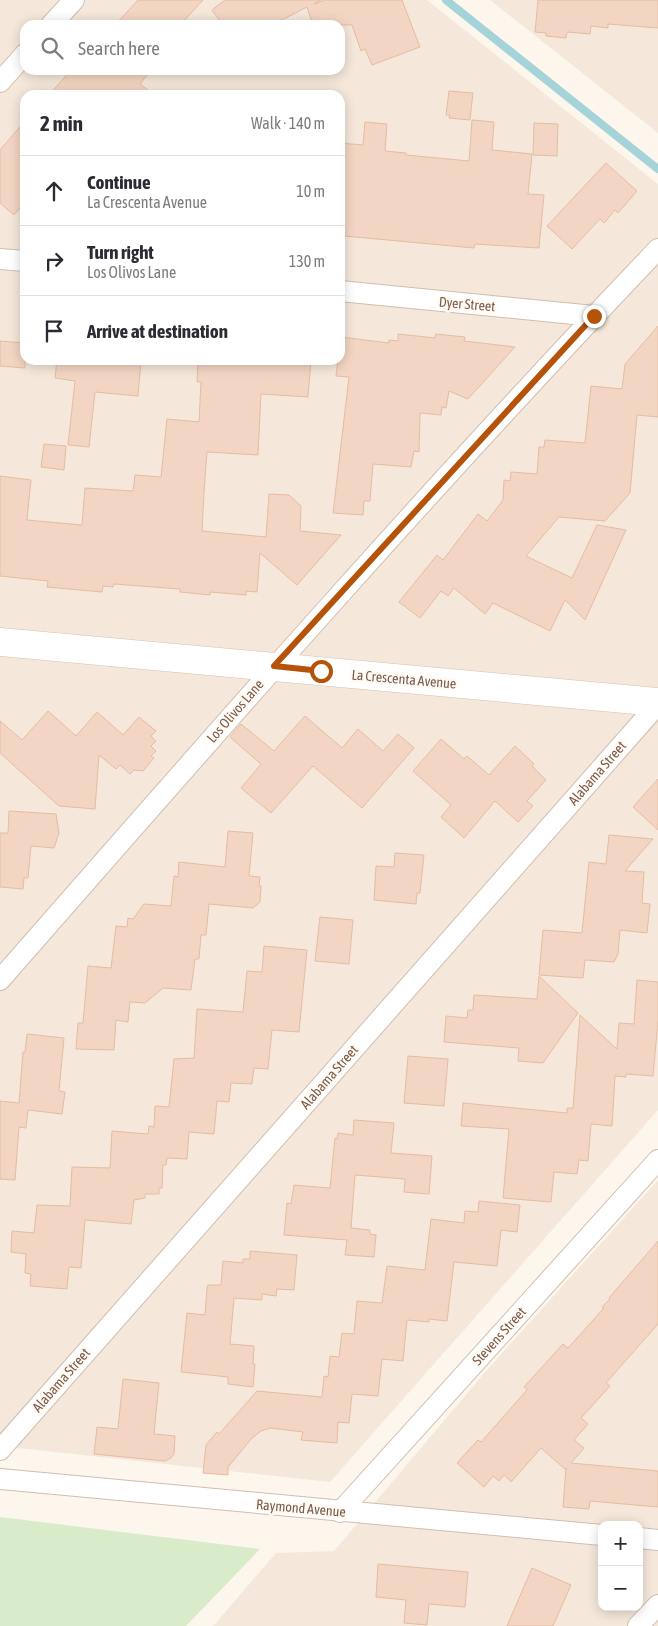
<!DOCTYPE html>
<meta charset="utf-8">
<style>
:root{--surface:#fff;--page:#f2f2f3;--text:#2b2b33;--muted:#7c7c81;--line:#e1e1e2}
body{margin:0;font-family:"Asap Condensed",sans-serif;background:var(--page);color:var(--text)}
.controls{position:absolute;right:15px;bottom:15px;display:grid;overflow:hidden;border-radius:10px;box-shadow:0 2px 12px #0003}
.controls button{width:45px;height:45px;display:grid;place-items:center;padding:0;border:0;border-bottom:1px solid var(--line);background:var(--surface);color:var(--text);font:25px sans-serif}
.stop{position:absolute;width:15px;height:15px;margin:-11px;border:4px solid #b45309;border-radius:50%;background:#fff}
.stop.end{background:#b45309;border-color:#fff;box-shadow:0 1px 5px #0008}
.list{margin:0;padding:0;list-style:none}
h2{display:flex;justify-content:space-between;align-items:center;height:65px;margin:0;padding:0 20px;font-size:21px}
h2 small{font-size:16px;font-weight:400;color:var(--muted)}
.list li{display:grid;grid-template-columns:32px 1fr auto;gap:15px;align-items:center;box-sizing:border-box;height:70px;padding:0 20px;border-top:1px solid var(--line)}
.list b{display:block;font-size:19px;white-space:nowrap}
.list p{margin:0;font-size:16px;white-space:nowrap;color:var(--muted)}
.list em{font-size:16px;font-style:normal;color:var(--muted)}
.icon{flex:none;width:28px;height:28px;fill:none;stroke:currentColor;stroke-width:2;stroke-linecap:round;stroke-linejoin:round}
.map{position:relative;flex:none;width:658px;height:1626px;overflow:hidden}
.search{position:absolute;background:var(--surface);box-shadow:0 2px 12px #0003;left:20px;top:20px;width:325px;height:55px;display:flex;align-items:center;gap:12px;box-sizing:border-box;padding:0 18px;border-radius:15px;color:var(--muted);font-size:19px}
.panel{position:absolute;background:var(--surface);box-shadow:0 2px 12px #0003;left:20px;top:90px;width:325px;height:275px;border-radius:15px}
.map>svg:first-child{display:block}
</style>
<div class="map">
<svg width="658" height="1626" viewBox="0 0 658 1626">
<rect width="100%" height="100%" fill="#fdf6ec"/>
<path fill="#f5e8da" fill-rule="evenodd" d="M0,0H427L658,184V1110L330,1482L0,1446ZM25,25H340V70H25ZM25,95H340V360H25Z
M490,0H658V133Z
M658,1180V1626H213L276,1553L334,1551L486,1371ZM602,1525H639V1607H602Z"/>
<path fill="#d8ecc9" d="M0,1517L260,1549L186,1626H0Z"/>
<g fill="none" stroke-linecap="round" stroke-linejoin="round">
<path stroke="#a5d3da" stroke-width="8" d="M446,0L658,169"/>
</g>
<path fill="#f3d5c3" stroke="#e6bba3" d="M138,0H203L180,25H115Z
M225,0H321L314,4L325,0H402L420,47L372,65L365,49L361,51L352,25H313L307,7L272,25H223L212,10Z
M538,0H658V28L608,24V28L591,26L590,34L567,32L566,38L546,36V33L535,32Z
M71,70H151L140,84L154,95H49Z
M449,91L473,93L470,120L449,118L450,115H446Z
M472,120L494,122L492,150L532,154L528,194L544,195L539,248L475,244L474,248L344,236L345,232H340V143L363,145L365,122L387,124L385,151L406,153V155L469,161Z
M25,121V202L14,215L0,203V150Z
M534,123L558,124L557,156L533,155Z
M606,163L637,191L618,213L615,210L604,223L600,219L572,249L547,226Z
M658,326V417L637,415L630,493L605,521L559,517L526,556L572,578L597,525L626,530L585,620L565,600L550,631L493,603L485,614L454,588L448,596L441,591L420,618L399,602L437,555L443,560L478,514L487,521L503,500L504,480L510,481L511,472L537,474L539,447H544L545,440L585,443L591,386L622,389L625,364Z
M398,334L435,338L436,334L465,337L464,341L515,347L468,399L449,391L446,408L442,407L441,415L420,413L419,452L414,451L411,467L373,464L370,501H364L363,515L333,513L349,377L336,376L338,360H340L341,337L389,343V340L398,341Z
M0,341L25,343V368L0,366Z
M57,360H141L138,396L95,392L89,447L68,445L75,381L55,378Z
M198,360H311L308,397L261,394L258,455L207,452L204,492L202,531L266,537L269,494L289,495L301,506L300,531L341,535L297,585L260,553L257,592L246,591V595L210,592V595L180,592V589L114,584L113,587L103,586L102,592L47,587L48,581L0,576V476L31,480L27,520L82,525L85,488L133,491L135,475L161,477L167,419L199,422L201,382H197Z
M44,444L66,446L64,470L41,467Z
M48,711L76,736L97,712L123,735L139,717L156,731L151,736L156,741L151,746L156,751L151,756L154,758L143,771L134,770L130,774L120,765L116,769L99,755L95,809L59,806L0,753V721L22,740Z
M305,716L342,748L358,729L383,751L398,734L414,748L362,808L313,766L271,813L241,788L261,764L230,737L241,724L274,751Z
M441,739L464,759L467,756L489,775L515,746L534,764L532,766L546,780L527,801L533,806L518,822L495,801L464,838L441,817L451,805L413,771Z
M658,779V830L633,807Z
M9,811L56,814L59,833L54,848L31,846L28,878H24L23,889L0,887V833H8Z
M228,831L253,833L249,876L260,877L259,886H261L260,902L253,908L209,904L206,935H201L199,959H195L191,990L163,988L145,1003L130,1002L128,1022L116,1020L114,1050L76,1049L78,1023H83L88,966L111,968L116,926L127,927L128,918L133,919L144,904L171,906L174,876L178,877L179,862L225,867Z
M609,835L653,839L625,871L644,872L642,903L650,904L647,933L620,930L618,954L614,962L585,960L583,978L539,975L543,930L582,933L589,862L606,864Z
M395,853L424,855L420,893H417L416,904L374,900L376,866L394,867Z
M320,917L353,920L349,964L315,961Z
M264,946L307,950L299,1032L272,1030L268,1069L254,1068L252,1084L231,1083L229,1102L217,1101L214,1134L189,1132L187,1159L167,1158L166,1165H163L162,1188H159V1194H145V1198L134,1200L131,1224L85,1220L81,1268L69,1267L67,1289L30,1286L31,1274L25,1273L26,1254L11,1252L12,1231L34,1233L37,1205L70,1206L72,1167L110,1168L112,1131L148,1134L149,1126L154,1127L155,1106L169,1107L174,1059L194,1058L197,1009L243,1012L247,971L262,972Z
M539,976L578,1013L543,1063L518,1061L519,1048L444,1042L446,1016L467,1018L468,1010H473L474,995L537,999Z
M637,980L658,982V1021L653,1076L626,1074V1077L615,1076L612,1126L591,1124L588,1161L579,1160L577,1174L554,1172L551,1202L503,1198L509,1129L461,1126L463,1103L567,1113V1108H573L580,1015L617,1049L619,1023L634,1024Z
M27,1034L64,1038L59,1091L65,1092L62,1114L28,1110L26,1128L19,1127L15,1180L0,1179V1101L19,1103L23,1052H25Z
M408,1056L448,1059L444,1106L404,1103Z
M354,1120L394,1123L391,1153L432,1156L429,1194L404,1192L405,1179L355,1175L351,1228L370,1230V1234L376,1235L374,1257L345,1255L347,1240L284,1235L287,1203L291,1204L294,1185L330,1188L335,1138L337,1139L338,1133L353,1135Z
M479,1201L520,1205L517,1232L501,1230L497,1266L454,1262L447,1321L429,1319V1322L407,1320L403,1361L382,1359L378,1396L352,1394L349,1423L338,1422L337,1443L301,1440L303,1432L270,1428L261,1431L252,1438L228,1467V1475L203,1473L206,1445L217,1432L219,1434L257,1391L322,1397L324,1376L328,1377L330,1356L339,1357L342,1333L354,1334L357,1301L382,1303L387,1266L425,1270L431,1219L464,1223L465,1211L478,1212Z
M658,1241V1324L606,1383L610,1386L581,1418L588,1424L574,1440L584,1448L571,1463L658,1471V1507L590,1501L589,1509L563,1507L566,1468L565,1469L541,1448L511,1482L504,1475L499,1481L493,1476L484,1487L457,1463L478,1440L481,1442L527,1390L524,1387L563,1344L568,1348L604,1308L602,1307L610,1299L609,1298Z
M250,1251L297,1255L294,1290L277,1289L276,1296L262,1294V1300L234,1298L230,1344L254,1346L253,1364H255L253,1387L228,1384V1377L181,1372L187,1313L205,1315L207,1288L208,1285H221L223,1261L243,1263V1259H250Z
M123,1379L159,1383L154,1434L175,1436L174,1454L171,1458L165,1461L94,1454L97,1427L118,1429Z
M378,1564L468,1572L465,1607L429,1604L427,1625L404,1623L406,1600L376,1597Z
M532,1568L571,1585L553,1626H507Z"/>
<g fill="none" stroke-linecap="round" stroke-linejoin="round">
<defs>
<path id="street" d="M51,25L74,0
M0,82L25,54
M0,259L25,261
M340,291L594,316
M0,980C216,733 432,486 658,249
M0,1450L658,704
M0,1479L602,1535
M340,1512L658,1160
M639,1538L658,1540
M638,1626L658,1605"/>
<path id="secondary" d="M0,642L658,702"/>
</defs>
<use href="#street" stroke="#d1beb0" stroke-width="22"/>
<use href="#secondary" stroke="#d6c0b0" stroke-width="29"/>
<use href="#street" stroke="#fff" stroke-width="20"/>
<use href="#secondary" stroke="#fff" stroke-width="28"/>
</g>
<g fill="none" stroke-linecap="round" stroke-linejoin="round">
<path stroke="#b45309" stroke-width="6" d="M321,671L274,666L594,316"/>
</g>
<g text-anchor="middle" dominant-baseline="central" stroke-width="5" stroke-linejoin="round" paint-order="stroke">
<g font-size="14" fill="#7a5c4d" stroke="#fffaf3">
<text transform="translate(467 304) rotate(5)">Dyer Street</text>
<text transform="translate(404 679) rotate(5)">La Crescenta Avenue</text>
<text transform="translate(235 711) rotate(-49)">Los Olivos Lane</text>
<text transform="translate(597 773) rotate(-49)">Alabama Street</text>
<text transform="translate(329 1077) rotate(-49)">Alabama Street</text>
<text transform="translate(499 1336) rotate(-48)">Stevens Street</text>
<text transform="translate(61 1380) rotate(-49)">Alabama Street</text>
<text transform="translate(301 1508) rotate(5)">Raymond Avenue</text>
</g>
</g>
</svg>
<div class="controls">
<button>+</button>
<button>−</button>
</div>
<div class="stop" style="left:321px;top:671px"></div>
<div class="stop end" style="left:594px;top:316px"></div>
<div class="search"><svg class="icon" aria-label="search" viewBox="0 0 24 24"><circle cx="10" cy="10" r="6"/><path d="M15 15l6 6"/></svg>Search here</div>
<section class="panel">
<h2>2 min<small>Walk · 140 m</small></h2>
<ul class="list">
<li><svg class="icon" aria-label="ahead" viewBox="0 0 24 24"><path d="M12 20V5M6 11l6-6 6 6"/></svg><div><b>Continue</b><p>La Crescenta Avenue</p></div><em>10 m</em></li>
<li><svg class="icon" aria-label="right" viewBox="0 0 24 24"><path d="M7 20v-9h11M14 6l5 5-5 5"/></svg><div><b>Turn right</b><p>Los Olivos Lane</p></div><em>130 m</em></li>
<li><svg class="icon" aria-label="arrive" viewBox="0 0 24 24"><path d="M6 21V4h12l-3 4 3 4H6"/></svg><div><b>Arrive at destination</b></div></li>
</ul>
</section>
</div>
